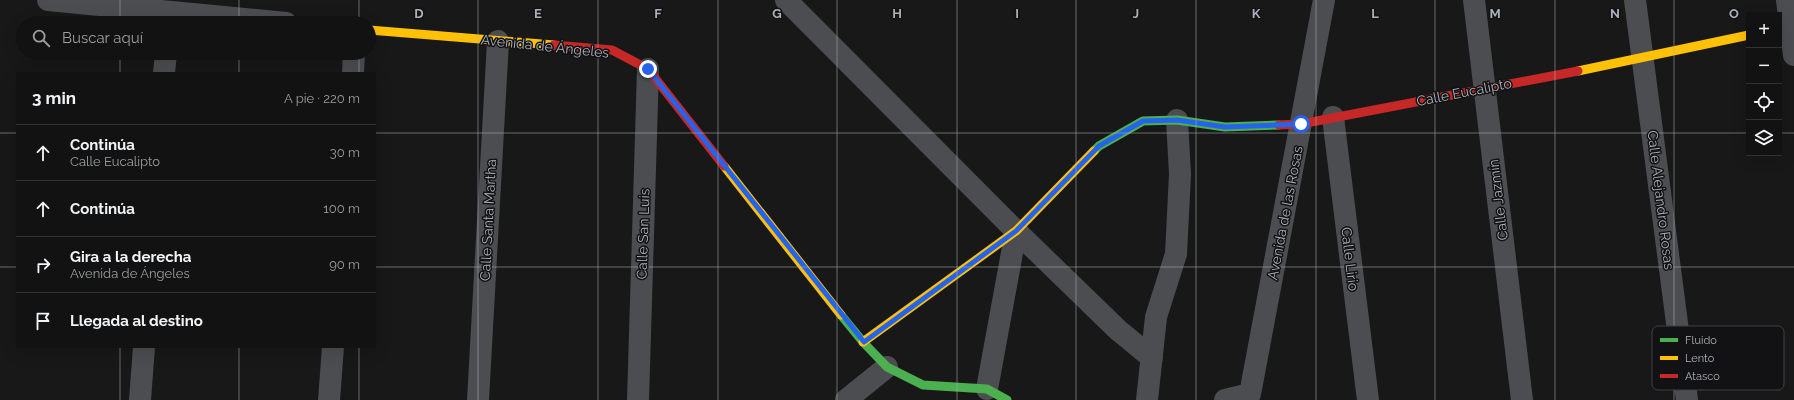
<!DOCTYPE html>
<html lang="es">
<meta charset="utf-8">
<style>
:root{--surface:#121212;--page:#1b1b1b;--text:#f1f3f6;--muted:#9c9e9f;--line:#313232}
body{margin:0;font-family:Raleway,sans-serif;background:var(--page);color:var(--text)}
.controls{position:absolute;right:12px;top:12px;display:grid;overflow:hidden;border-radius:0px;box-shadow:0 4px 16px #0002}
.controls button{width:36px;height:36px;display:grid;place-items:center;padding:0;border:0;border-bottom:1px solid var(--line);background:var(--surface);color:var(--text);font:20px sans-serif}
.stop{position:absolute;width:12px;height:12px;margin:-9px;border:3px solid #2563eb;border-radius:50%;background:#fff}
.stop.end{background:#2563eb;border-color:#fff;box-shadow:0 1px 4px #0008}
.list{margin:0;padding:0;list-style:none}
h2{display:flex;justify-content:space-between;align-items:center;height:52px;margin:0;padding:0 16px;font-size:17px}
h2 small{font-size:13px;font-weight:400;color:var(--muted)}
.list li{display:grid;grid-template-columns:26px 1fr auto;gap:12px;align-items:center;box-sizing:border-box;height:56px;padding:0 16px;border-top:1px solid var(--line)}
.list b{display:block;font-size:15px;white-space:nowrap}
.list p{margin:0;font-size:13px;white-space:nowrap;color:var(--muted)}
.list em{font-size:13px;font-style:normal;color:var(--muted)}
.icon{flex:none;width:22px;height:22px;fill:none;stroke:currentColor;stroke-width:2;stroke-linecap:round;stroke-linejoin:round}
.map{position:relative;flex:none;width:1794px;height:400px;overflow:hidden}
.search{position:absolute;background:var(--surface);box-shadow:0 4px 16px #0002;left:16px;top:16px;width:360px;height:44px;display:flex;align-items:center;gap:10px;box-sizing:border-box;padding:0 14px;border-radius:22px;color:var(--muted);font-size:15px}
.panel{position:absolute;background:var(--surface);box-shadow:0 4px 16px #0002;left:16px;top:72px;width:360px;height:276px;border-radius:0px}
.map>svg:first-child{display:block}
</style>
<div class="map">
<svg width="1794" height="400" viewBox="0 0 1794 400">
<rect width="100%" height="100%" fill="#181818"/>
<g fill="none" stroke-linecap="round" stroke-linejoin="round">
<path stroke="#4c4d51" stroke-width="22" d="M48,0L286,23
M786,0L1016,231L1118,330L1152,358
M1474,0L1522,400
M1635,0L1687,400
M1787,0L1794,55
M164,73L166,53
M353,73L354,53
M1333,117L1368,400
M987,389L1016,231
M1250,394L1324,0
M140,400L144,347
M329,400L333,347
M478,400L498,41
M638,400L648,69
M846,400L887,367
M1147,400L1156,317L1176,254L1180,174L1177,120
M1225,400L1250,394"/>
<path stroke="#4caf50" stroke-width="9" d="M1094,151L1099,146L1143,121L1177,120L1225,127L1279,125
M841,315L863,342L887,367L923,385L987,389L1007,400"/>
<path stroke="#ffc107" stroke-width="9" d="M369,30L554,45
M1578,71L1749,35
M724,166L841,315
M863,342L1016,231L1094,151"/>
<path stroke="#c62828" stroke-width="9" d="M554,45L612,50L648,69L724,166
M1279,125L1301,124L1578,71"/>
</g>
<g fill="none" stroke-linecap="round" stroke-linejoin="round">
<path stroke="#2563eb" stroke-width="5" d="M648,69L864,342L1016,231L1099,146L1143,121L1177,120L1225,127L1301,124"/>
</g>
<path fill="none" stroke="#aaafb8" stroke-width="1" stroke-opacity="0.55" d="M120,0V23M239,0V23M359,0V23M478,0V400M598,0V400M718,0V400M837,0V400M957,0V400M1076,0V400M1196,0V400M1316,0V400M1435,0V400M1555,0V400M1674,0V400M120,53V73M239,53V73M359,53V73M0,133H17M375,133H1749M1779,133H1794M0,267H17M375,267H1794M120,347V400M239,347V400M359,347V400"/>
<g text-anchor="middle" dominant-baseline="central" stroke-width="3" stroke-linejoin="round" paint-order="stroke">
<g font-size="14" fill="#aaafb8" stroke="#121214">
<text transform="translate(545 46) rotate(6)">Avenida de Ángeles</text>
<text transform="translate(1464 92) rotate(-11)">Calle Eucalipto</text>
<text transform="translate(1498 200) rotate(-97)">Calle Jazmín</text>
<text transform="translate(1661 200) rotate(83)">Calle Alejandro Rosas</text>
<text transform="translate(1285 213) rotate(-79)">Avenida de las Rosas</text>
<text transform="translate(488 220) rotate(-87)">Calle Santa Martha</text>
<text transform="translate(643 234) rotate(-88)">Calle San Luis</text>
<text transform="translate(1350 259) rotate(83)">Calle Lirio</text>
</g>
</g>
<rect x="1652" y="326" width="132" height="64" rx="6" fill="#121214" stroke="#404145" stroke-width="1"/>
<rect x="1660" y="338" width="18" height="4" fill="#4caf50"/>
<rect x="1660" y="356" width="18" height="4" fill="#ffc107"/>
<rect x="1660" y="374" width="18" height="4" fill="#c62828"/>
<g font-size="11" fill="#aaafb8">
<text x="1685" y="344">Fluido</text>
<text x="1685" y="362">Lento</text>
<text x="1685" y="380">Atasco</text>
</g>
<g font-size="13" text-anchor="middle" font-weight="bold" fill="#aaafb8" stroke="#121214" stroke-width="3" stroke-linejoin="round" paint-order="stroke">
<text x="419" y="18">D</text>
<text x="538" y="18">E</text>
<text x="658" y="18">F</text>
<text x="777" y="18">G</text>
<text x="897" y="18">H</text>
<text x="1017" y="18">I</text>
<text x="1136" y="18">J</text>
<text x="1256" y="18">K</text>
<text x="1375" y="18">L</text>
<text x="1495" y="18">M</text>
<text x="1615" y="18">N</text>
<text x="1734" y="18">O</text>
</g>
</svg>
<div class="controls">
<button>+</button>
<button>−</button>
<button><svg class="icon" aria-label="locate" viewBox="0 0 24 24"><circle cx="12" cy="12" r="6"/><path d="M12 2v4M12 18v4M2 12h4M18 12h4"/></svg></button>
<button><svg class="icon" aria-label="layers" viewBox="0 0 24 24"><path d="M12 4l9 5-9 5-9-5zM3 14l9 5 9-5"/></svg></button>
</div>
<div class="stop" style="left:1301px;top:124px"></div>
<div class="stop end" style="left:648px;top:69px"></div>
<div class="search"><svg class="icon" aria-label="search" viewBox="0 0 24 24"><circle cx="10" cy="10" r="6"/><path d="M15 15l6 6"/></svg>Buscar aquí</div>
<section class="panel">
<h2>3 min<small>A pie · 220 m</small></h2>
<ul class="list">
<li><svg class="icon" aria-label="ahead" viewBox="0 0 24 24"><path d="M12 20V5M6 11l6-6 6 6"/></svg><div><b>Continúa</b><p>Calle Eucalipto</p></div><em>30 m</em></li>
<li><svg class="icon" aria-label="ahead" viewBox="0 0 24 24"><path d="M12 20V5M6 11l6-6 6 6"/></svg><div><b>Continúa</b></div><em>100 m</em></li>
<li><svg class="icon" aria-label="right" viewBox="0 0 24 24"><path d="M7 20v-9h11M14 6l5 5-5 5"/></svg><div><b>Gira a la derecha</b><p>Avenida de Ángeles</p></div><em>90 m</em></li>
<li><svg class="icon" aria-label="arrive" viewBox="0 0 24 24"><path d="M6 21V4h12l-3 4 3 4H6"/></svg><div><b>Llegada al destino</b></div></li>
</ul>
</section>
</div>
